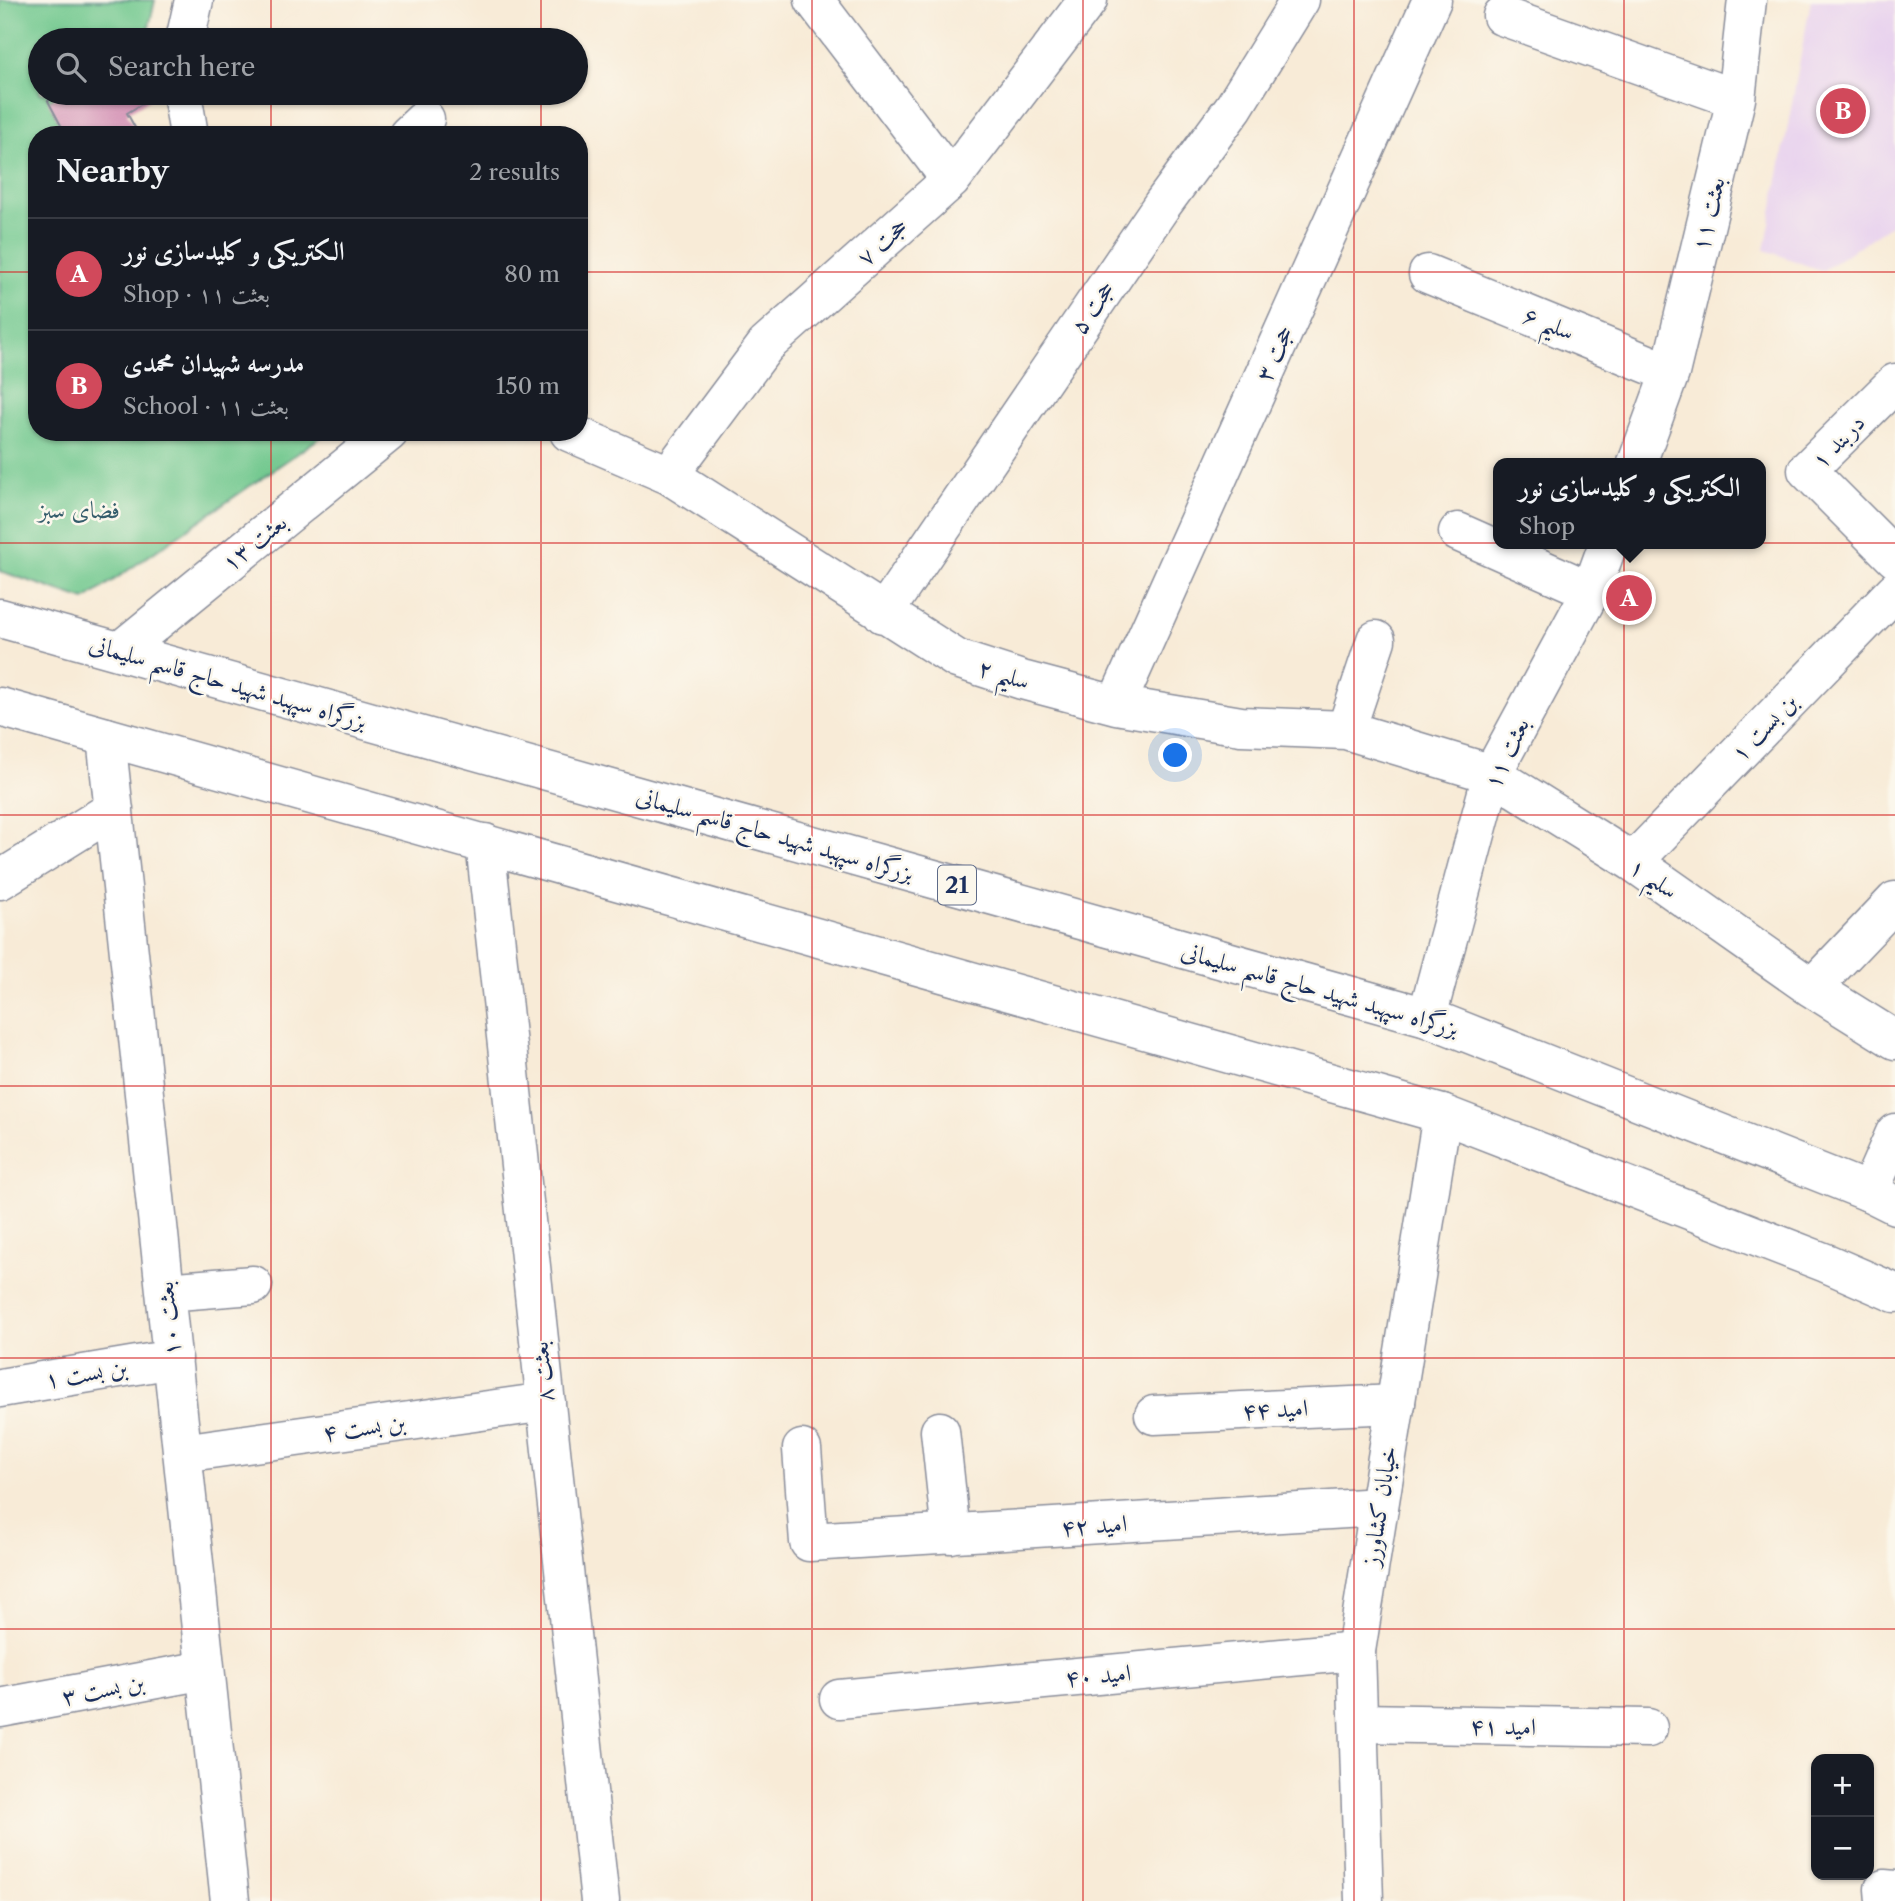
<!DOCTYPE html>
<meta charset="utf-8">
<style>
:root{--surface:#171b24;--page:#242831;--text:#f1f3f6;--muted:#9ea1a6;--line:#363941;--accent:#d1495b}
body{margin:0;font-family:"Libre Caslon Text",Amiri,serif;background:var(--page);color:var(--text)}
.controls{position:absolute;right:21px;bottom:21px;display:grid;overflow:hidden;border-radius:14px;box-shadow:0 2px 5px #0004}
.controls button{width:63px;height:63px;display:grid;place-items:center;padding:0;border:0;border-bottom:2px solid var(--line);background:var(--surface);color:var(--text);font:35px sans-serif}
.you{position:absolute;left:1176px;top:756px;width:24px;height:24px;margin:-18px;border:5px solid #fff;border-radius:50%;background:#1a73e8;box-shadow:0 0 0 10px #1a73e833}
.badge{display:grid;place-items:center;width:46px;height:46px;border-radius:50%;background:var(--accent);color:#fff;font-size:23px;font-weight:700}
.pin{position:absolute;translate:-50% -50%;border:4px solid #fff;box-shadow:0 2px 7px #0006}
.popup{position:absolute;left:1493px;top:458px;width:273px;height:91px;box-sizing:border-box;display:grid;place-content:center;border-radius:14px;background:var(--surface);filter:drop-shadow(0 2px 5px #0005);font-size:23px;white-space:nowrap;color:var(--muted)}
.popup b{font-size:26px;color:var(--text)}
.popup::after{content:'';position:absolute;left:50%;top:100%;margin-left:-14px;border:14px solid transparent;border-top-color:var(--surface)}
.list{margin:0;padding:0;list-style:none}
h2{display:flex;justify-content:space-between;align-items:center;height:91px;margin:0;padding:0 28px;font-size:30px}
h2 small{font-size:23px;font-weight:400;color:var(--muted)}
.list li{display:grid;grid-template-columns:46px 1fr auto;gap:21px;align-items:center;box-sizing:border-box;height:112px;padding:0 28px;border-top:2px solid var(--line)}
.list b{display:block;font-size:26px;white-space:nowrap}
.list p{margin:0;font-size:23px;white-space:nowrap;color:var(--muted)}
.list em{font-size:23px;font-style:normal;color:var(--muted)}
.icon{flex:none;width:38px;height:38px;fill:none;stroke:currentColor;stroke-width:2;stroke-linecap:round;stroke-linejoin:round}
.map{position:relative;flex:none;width:1895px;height:1901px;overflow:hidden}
.search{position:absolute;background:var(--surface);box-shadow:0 2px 5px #0004;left:28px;top:28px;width:560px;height:77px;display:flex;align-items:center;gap:18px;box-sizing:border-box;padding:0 24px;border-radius:38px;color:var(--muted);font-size:26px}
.panel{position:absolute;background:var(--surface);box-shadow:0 2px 5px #0004;left:28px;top:126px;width:560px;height:315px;border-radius:28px}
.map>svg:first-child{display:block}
</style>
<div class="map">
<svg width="1895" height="1901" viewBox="0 0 1895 1901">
<rect width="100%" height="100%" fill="#fbf7ec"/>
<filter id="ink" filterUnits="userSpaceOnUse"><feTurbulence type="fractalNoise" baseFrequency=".0143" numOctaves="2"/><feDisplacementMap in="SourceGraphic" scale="14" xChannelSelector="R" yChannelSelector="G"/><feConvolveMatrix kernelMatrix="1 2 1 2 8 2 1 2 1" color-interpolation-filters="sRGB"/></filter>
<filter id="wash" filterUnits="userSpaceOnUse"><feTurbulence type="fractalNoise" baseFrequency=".00686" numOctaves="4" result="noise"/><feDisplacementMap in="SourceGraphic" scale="28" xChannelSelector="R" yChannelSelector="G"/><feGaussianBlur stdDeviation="1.57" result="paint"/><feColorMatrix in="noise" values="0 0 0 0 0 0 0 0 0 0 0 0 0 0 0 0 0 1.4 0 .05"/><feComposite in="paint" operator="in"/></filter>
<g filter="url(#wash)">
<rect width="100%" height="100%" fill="#f8ebd7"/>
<path fill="#e8d2ee" d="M1811,0H1895V222L1822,271L1765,250Z"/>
<path fill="#71c88e" stroke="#467c76" stroke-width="2" d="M0,0H155L146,40H40V93H62L49,101L66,135H37V432H328L85,600L0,571Z"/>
<g id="blocks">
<path fill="#d595b7" d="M62,93H154L155,96L127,113L139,135H66L48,101Z"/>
</g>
</g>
<g filter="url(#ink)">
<use href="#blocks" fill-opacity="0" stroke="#8a8d9a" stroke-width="2"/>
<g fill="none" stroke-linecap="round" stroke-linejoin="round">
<defs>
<path id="minor" d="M814,0L951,180
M1502,16L1736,99
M185,40L194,0
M182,93L189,135
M408,135L425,119
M1428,274L1670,373
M1895,383L1807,470L1895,558
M569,432L669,475L957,659L1022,680L1116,705L1241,726L1346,730L1492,774L1633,862L1812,988L1895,1040
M1637,463L1670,373L1736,99L1747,0
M669,475L766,345L951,180L1088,0
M1458,532L1591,591
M883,614L1162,205L1234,107L1300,0
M120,651L389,432
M1116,705L1432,0
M1346,730L1376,640
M106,737L230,1901
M485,843L600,1901
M1633,862L1895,591
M0,880L114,809
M1812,988L1895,901
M1427,1017L1492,774L1591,591L1608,544
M1869,1192L1895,1133
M165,1292L253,1285
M0,1388L173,1359
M1154,1415L1396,1404
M940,1431L951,1534
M802,1449L809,1542L1379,1507
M182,1453L546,1402
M839,1699L1356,1651
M0,1708L205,1670
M1359,1723L1648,1728
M1885,1901L1884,1889L1895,1890"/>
<path id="major" d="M1364,1901L1356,1651L1442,1114"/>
<path id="highway" d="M0,618L1427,1017L1869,1192L1895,1205
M0,707L1442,1114L1826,1263L1895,1293"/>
</defs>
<use href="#minor" stroke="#8a8d9a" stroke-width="41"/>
<use href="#major" stroke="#8a8d9a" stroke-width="41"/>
<use href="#highway" stroke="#8a8d9a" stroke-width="41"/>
<use href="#minor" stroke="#fff" stroke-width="38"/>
<use href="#major" stroke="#fff" stroke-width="38"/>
<use href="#highway" stroke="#fff" stroke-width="38"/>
</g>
</g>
<path fill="none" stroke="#d62828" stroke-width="2" stroke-opacity="0.55" d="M271,0V40M541,0V40M812,0V1901M1083,0V1901M1354,0V1901M1624,0V1901M271,93V135M541,93V135M0,272H37M579,272H1895M271,432V1901M541,432V1901M0,543H1895M0,815H1895M0,1086H1895M0,1358H1895M0,1629H1895"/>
<g text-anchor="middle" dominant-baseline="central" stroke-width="5" stroke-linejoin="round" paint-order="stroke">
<rect fill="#fbf7ec" stroke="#5e6b89" stroke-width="2" x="938" y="865.5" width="38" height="39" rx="5"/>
<g font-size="23" font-weight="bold" fill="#1b2f5e">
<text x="957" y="885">21</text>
</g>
<g font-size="24" fill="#1b2f5e" stroke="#fbf7ec">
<text transform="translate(1708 214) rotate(-77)">بعثت ۱۱</text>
<text transform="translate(882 241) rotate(-42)">حجت ۷</text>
<text transform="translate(1092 307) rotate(-56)">حجت ۵</text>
<text transform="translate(1549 323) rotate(22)">سلیم ۶</text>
<text transform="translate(1274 353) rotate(-66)">حجت ۳</text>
<text transform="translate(1838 441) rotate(-46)">دربند ۱</text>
<text transform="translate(254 542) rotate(-39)">بعثت ۱۳</text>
<text transform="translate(1004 674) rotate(17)">سلیم ۲</text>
<text transform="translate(228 682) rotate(16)">بزرگراه سپهبد شهید حاج قاسم سلیمانی</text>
<text transform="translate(1764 727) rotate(-46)">بن بست ۱</text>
<text transform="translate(1506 753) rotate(-65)">بعثت ۱۱</text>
<text transform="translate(775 834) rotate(16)">بزرگراه سپهبد شهید حاج قاسم سلیمانی</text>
<text transform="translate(1654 878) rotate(34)">سلیم ۱</text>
<text transform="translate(1320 989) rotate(16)">بزرگراه سپهبد شهید حاج قاسم سلیمانی</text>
<text transform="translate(168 1319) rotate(-96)">بعثت ۱۰</text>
<text transform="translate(542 1372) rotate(-96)">بعثت ۸</text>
<text transform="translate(86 1373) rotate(-9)">بن بست ۱</text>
<text transform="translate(1275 1409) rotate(-3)">امید ۴۴</text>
<text transform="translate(364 1427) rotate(-8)">بن بست ۴</text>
<text transform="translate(1379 1506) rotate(-81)">خیابان کشاورز</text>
<text transform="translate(1094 1525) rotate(-4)">امید ۴۲</text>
<text transform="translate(1098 1675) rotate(-5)">امید ۴۰</text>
<text transform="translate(103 1689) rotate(-11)">بن بست ۳</text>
<text transform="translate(1503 1726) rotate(1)">امید ۴۱</text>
</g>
<g font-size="24" fill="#355d6c" stroke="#fbf7ec">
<text x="79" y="509">فضای سبز</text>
</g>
</g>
</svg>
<div class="controls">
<button>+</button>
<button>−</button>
</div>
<div class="you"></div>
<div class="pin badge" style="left:1629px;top:598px">A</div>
<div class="popup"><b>الکتریکی و کلیدسازی نور</b>Shop</div>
<div class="pin badge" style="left:1843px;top:111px">B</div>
<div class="search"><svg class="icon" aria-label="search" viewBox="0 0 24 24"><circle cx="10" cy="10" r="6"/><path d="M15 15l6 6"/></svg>Search here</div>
<section class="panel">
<h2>Nearby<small>2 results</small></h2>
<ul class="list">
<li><span class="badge">A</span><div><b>الکتریکی و کلیدسازی نور</b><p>Shop · بعثت ۱۱</p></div><em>80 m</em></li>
<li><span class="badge">B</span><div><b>مدرسه شهیدان محمدی</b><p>School · بعثت ۱۱</p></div><em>150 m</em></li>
</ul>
</section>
</div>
